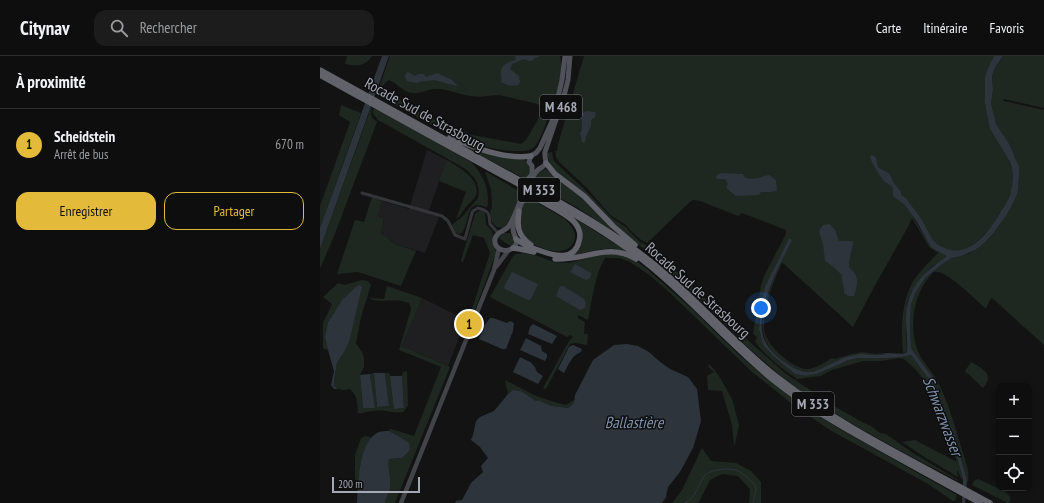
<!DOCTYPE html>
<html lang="fr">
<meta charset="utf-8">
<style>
:root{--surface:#0e0e0f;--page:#1c1c1d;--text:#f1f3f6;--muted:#9b9c9e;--line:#2e2e2f;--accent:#e4ba3b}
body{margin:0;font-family:"PT Sans Narrow",sans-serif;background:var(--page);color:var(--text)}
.controls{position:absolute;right:12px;bottom:12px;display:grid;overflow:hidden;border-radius:8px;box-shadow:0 2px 6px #0003}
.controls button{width:36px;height:36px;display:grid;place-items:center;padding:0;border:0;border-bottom:1px solid var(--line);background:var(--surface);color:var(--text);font:20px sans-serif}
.scale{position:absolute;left:12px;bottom:10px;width:88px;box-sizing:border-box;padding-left:4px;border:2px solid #a5a9b4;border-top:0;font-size:11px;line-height:14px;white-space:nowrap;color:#a5a9b4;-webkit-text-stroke:3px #0e0e0f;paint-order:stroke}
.you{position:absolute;left:441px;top:252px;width:14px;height:14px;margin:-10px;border:3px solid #fff;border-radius:50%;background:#1a73e8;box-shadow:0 0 0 6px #1a73e833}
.badge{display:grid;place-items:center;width:26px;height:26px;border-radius:50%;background:var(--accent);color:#111;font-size:13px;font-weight:700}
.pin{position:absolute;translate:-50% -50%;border:2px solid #fff;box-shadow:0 1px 4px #0006}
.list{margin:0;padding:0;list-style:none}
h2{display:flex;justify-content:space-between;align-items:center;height:52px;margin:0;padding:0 16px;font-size:17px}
h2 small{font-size:13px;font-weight:400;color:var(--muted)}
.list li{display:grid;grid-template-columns:26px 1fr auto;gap:12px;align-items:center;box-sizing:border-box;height:72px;padding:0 16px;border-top:1px solid var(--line)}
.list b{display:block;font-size:15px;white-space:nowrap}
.list p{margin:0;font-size:13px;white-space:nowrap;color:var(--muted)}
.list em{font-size:13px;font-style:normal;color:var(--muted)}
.actions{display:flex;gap:8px;padding:12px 16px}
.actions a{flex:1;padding:9px 0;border:1px solid var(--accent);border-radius:12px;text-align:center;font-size:14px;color:var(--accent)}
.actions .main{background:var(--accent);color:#111}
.icon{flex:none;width:22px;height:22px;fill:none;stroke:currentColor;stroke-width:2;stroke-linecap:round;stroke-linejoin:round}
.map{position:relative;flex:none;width:724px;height:447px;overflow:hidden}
header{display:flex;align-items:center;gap:24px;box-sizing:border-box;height:56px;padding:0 20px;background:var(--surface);border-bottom:1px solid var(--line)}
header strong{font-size:19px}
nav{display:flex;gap:22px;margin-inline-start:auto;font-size:14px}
.search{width:280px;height:36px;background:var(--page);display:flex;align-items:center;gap:10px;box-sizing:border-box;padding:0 14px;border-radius:12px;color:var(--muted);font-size:15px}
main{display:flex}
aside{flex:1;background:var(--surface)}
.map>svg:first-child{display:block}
</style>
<header>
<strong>Citynav</strong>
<div class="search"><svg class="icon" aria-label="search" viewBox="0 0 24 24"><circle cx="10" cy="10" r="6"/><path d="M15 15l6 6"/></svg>Rechercher</div>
<nav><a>Carte</a><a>Itinéraire</a><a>Favoris</a></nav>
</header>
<main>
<aside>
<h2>À proximité<small></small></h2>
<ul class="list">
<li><span class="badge">1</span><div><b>Scheidstein</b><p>Arrêt de bus</p></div><em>670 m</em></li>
</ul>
<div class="actions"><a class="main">Enregistrer</a><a>Partager</a></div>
</aside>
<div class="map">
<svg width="724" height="447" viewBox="0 0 724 447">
<rect width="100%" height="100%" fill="#131314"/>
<path fill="#1f1f21" d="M107,94L127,104L108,157L119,161L105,197L75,188L61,177L64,164L58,161L62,145L89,153Z
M102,242L146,264L128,310L82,290Z"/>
<path fill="#1f2721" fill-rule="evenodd" d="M27,0H52C45,11 37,10 25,8Z
M70,0H240C244,16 236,44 229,59C226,67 220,87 213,92C207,96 201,95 193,95C159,93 134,80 104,65C88,56 72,48 57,38ZM69,24C77,27 84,37 93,37C100,38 108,33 115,33C126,32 140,39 151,40C161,42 170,39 180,39L217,48L225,51L206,84L201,88L152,79L128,70L88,51L77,41L62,31L66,26Z
M264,0H674L667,14L665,21L670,73L690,106C694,117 693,128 690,139C688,145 684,150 681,155C670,175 645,208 619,190C609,183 604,167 597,157L592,159L609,188L612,192L628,200L611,211L592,235L588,245L586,265L587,295C581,300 574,297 567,297C564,298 561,299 558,299C549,299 543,297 533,299C522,301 511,308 500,313C497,314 494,316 491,316C480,317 471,310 463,305C426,280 447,237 461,205L445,231L442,242L439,273L443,289L453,300L475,318L486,320L497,318L529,304L539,302L582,301L591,299L610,325L614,332L631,378L643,424L641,422L638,415L637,416L638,421L603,400L582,386L595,384L637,406L625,370L606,327L597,315L584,303L579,302L561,305H543L512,314L501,320L477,323C464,314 443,299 435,285L437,281L433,278L441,229L445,218L466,178V174L422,157L418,160L380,145L374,144L371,145L327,187L321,184L311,175L306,169L290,159L266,131L239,106L236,101L235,95H237L238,88ZM592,162L609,191L618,197C609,206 599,216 592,227C581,249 581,273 583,297H564L555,298L543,296L531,298L515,303L512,302C505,306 496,313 487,313C472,313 445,288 444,273C443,251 453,226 462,207L464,208L533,271L553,233L589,169Z
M683,0H724V52L684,43L683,44L684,45L724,54V289L673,243L671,242L666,252H665C657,245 625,212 614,216C611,218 609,222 606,225C593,244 589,273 598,295C602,305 610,313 616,323C628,344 635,370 642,394C645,404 650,415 648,426L647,425L634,376L627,361L613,322L591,292L590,266L591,249L595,237L606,221L624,207L632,202L642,200L650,197L661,190L672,179L686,160L698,134L699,120L696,104L690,89L676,68L671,47L673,34L672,20L676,10Z
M21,49L41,57L0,172V150L30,66L19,59Z
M51,52L52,53C50,60 52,62 57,66L16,175L0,213V193Z
M54,52L151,106C163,118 171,135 167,152C145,140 150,168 142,177L138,178L135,176L132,169L143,160L158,142C161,128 154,120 144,112L58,64C55,60 51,58 54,52Z
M138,87L204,103L206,105L210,113L207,124Z
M232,96L233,103L236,107L264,133L293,163L306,171L311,177L320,186L326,189L365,223L431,287L465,317L512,349L544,367L551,370L560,377L566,378L593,397L638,424V425C586,398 532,370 483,337C462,322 442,304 422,286L423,285L336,203L308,180L238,118L230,108L227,97Z
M127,104C138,111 161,123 156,139C155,143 149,147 146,151C142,155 141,160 136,163L146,136L119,125Z
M226,113L257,136L295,175V176L256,151L213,127L218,116Z
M165,115L202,137L191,161L185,170L183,172L177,171L172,166L170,156L172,151L171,134Z
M52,141L62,145L58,161L64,163L61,177L75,188L96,195L81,230L38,216L17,218L35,164L44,166Z
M207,141L245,163C248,167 252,170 254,175C258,184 251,194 241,195C231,197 208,188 203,179C201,177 199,164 200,161C200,154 204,147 207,141Z
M158,155H163C167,160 165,163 166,168C167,171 170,172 172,175C173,178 176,194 176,197L155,254L152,253L170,197L164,182L153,179L143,206H142L141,204L155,158Z
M252,161L259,165L305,194L304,195C287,189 266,197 248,201L261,187Z
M184,177H189L193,180L194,186L191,190L184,186L179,182L181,179Z
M203,197L218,200L234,206L249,207L271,201L296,197L312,202L327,213L372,253L417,297L451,326L475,344L518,372L637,439L635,445H633L608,428L510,374L476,351L432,316L346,233L328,218L310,206L299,202H287L286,201C275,216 272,245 268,264L258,259V262L265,266L264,278H268L267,289L255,287L250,288L226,333L223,332L245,292L250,284L253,281L250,279L247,281L170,241L193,200L196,198Z
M42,224L48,225L51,229L41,261L36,287L43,298L44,303V311L40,319L43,352H55L50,318L54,317L57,351L69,350L65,317H70L74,353L84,352L82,320L83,316L87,315L88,350L83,356C74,358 64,353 54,355C48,355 43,358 38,357C37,346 38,341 30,333C24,335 19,334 14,330V325L17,307L23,298L15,255L8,266L5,281L8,294L4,293L3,291V267L12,248L3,241L18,227L25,229L38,225Z
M67,230L102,242L82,290L130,311L75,447H65C65,441 70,438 70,432C72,421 67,413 69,403L82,402L83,383L69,375L70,373L78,375L94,380L121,311L79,294L91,253L89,247C77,242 62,247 50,243V242L64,243Z
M651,306C663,313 675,318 663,332L645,315Z
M389,308L393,312L399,320L412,343L419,369L415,388L414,389L412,369L402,335L388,334L387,320L394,316L388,311Z
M185,324L216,340L234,346L246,349L254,344V347L248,352L232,350L220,345H216L201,335L193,334L188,338Z
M46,380L52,382C41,396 40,408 38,426L35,423V399L41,382Z
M382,392L391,405L416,407L431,415L441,426V447H429L430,433L418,420L402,418L390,424L379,446L376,447H352L362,434Z
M658,423L682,434L687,437L690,441V445L688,447L652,429L654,425Z"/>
<path fill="#2d343c" d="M62,0H69L0,193V172Z
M196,0H219L211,5H209L204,3L202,4L192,8L190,13L199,20L200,26L198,29C192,31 186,29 181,26C182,22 181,20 181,16C181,9 189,6 195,4Z
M674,0H683L676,10L672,20L673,34L671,47L676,68L690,89L696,104L699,111V120L698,134L695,143L686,160L672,179L661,190L655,194L642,200L632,202L624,207L606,221L595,237L591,249L590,266L591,292L613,322L627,361L634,376L647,425L645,447H642L643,424L631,378L610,325L591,299L582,301L567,302H539L529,304L497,318L486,320L475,318L453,300L443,289L439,273L442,242L445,231L469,183H470L472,184C460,208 432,258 445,285C449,293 457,301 463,305C472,311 481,317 491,316C494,316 497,314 500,313C511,308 522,301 534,299C543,297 549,299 558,299C561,299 564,298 567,297C574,297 581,300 587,296C588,285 586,275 586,265C586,232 602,218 627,200L612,192L609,188L597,166L585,149L573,140V132C571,129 568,128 565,126C561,122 551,106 550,101L551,99L554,100L556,102L558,111L570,118L573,126L581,136V139C582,140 584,141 586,142C587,143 588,145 589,147C594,153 598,158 602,164C608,174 611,186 622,191C648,205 670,175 681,155C684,150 688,145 690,139C693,128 694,117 690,106L670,73L665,47V21L667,14Z
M88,16L95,20L98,18H104L106,21L117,17L132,24L138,30C135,29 132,29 128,28C118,25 117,23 106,25C102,26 100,25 96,27C93,26 90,26 87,25L85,21L86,17Z
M267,55L275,56L276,57L275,61L271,64V70L266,80L265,86L264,87L262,86L260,77L262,74V58L264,56Z
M400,117L423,118L425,122C435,124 439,121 449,119L456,124L457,135L451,136H441L439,139L416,140L406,132L408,128L405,123H397L396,120Z
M510,168L515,174L519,185H531L533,186C532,195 529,202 529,211C540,222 538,226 534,240H528L524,237C525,231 521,225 522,219L511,209L505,205L503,188L499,175L503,169Z
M255,208L271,217V219L269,223L266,224L250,216Z
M192,216L218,228L211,243L208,244L185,233L184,231Z
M40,229L42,231L29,286L23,298L17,307L14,325V330L18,333H14L11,329L14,315L8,294L5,281L8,266L23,243L36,231Z
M240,230H243L264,243L266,247L265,252L260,254L236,240Z
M170,262H173L187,267L190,265L194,267L193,275L186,293H182L159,283L164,270Z
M213,268L237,280L232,288L208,278L210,271Z
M206,282L221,290L222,295L227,298V301L225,305L200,294Z
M307,288L318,290L329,296L339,305L350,313L368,321L377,333L381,365L373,392L360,416L348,431L346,441L342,447H135L136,445L142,444L151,427L163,416L161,410L168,402L160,391L151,384L153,379L156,365L160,361L174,355L188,338L193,334L201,335L216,345H220L232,350L248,352L254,347L255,339L273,304L294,289Z
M253,289L262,293L261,296C252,299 249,308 244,317L238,313L249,291Z
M200,301L212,307V308L215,311L217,316L223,320L218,328L193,316Z
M54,317H65L69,350L57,351Z
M50,318L55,352H43L40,319Z
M70,320H82L84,352L74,353Z
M69,375L83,383L89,387L90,394L82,402L69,403C67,413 72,421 70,432C70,438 65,441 65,447H37C38,428 38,385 59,376C62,375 66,375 69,375Z"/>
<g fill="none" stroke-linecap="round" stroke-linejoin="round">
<path stroke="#2d343c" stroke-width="1" d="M365,447C376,442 377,431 383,422C387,413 410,411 418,415C424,418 430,424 435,429L436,434L433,447"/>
<path stroke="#343539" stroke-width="3" d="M42,137L122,160L128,165L135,179L145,183L152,157L153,155L158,152L164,154L167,156L169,159L170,168L178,177"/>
<path stroke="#424349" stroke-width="4.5" d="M176,211L188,195
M81,447L174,214L179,192"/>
<path stroke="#505158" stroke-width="5" d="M209,122L212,118V110L209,106L210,102L212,99L216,97L220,92L233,63L242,24L245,0
M211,124C213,121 215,116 219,113C222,111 224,111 226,107L225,100V96L244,40L248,24L250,0
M202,140C198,150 195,162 188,171C184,176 177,175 175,183C173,195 191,199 196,188C198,183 193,179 193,173C193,163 200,151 204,142"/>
<path stroke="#61626a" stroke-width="5.5" d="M0,14L241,147C278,168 314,190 346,218C384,251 417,290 457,321C522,372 598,407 670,447
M0,19C56,50 111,81 167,111C214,137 264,161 308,193C361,231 402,282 452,323C489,353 531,376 573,399C602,415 631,431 660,447
M130,81C152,91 187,104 211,100
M226,107L235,118L264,140L293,170L315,189
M199,155C197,170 197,179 211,189
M196,183C203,189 212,192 221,195C235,200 255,205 259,185C261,179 259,172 255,167C248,158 227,149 216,142
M193,192L200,193L214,196
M235,203C264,205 289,186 316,203"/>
<path stroke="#505158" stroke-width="5" d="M204,142L211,124"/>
</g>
<g text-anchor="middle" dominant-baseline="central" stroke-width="3" stroke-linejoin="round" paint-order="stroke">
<g fill="#0e0e0f" stroke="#787a82" stroke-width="1">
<rect x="220" y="39" width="42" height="24" rx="3"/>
<rect x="198" y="122" width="42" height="24" rx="3"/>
<rect x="472" y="336" width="42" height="24" rx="3"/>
</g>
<g font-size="14" font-weight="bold" fill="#a5a9b4">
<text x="241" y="51">M 468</text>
<text x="219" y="134">M 353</text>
<text x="493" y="348">M 353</text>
</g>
<g font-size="15" fill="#a5a9b4" stroke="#0e0e0f">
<text transform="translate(105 58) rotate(29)">Rocade Sud de Strasbourg</text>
<text transform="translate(378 234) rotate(42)">Rocade Sud de Strasbourg</text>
</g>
<g font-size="16" font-style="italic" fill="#7f93ad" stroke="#0e0e0f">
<text transform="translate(623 360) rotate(69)">Schwarzwasser</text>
<text x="314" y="366">Ballastière</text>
</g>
</g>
</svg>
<div class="controls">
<button>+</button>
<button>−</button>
<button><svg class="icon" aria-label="locate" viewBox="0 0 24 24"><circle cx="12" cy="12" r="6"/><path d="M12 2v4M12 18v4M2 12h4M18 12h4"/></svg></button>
</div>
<div class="scale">200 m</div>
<div class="you"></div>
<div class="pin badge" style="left:149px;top:268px">1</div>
</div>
</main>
